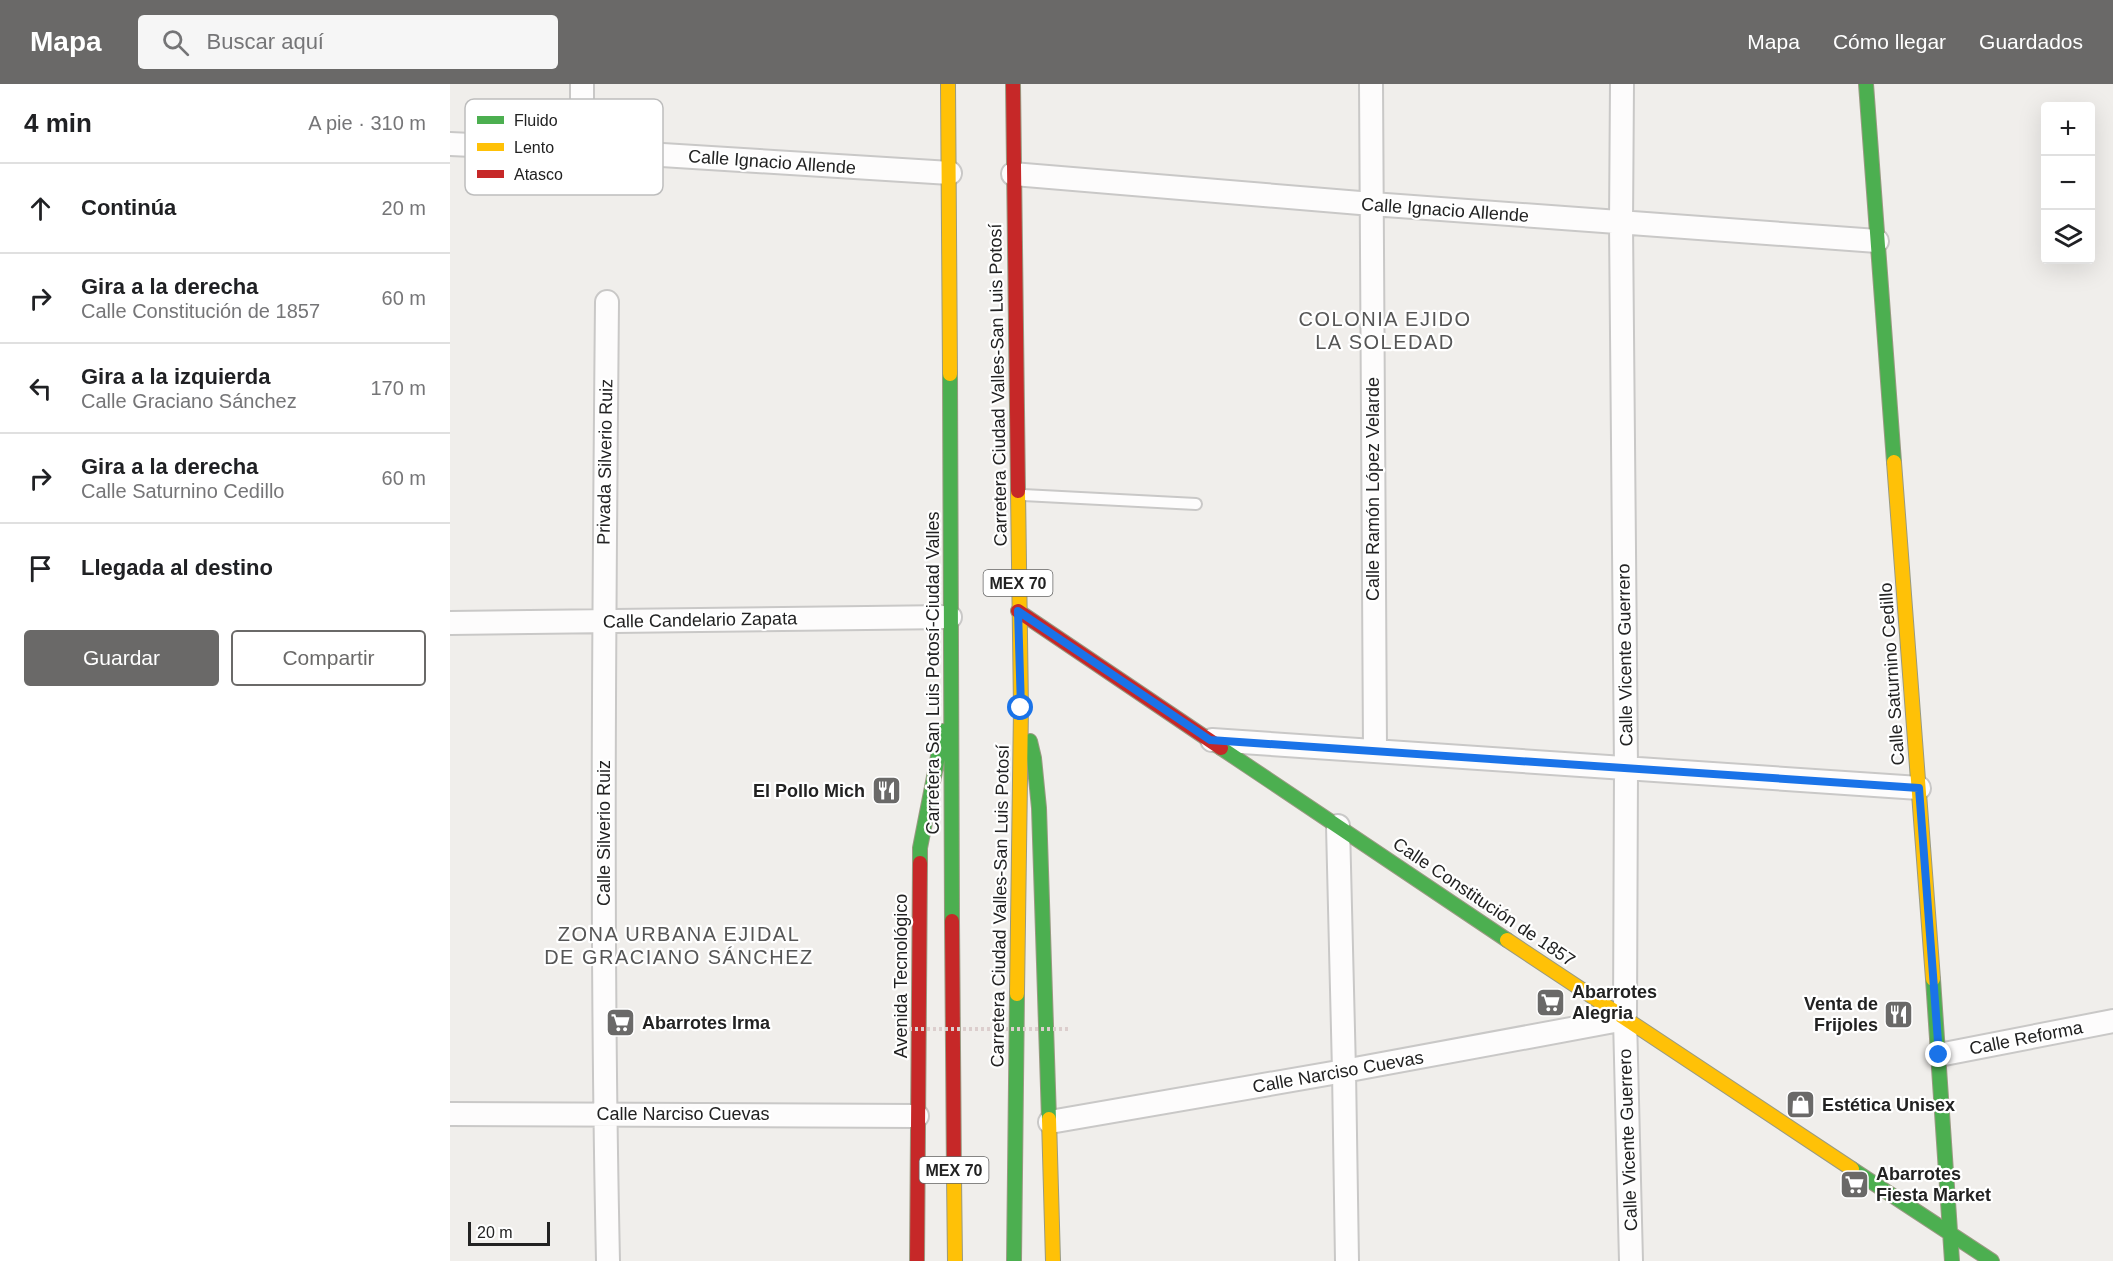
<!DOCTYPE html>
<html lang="es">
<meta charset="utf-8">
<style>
:root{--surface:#fff;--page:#f6f6f6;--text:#202124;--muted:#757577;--line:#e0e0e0;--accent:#6a6968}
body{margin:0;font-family:Arial,sans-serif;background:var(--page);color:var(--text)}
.controls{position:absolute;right:18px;top:18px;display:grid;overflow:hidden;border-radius:6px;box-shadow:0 6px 24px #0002}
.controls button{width:54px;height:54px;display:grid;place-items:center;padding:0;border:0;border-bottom:2px solid var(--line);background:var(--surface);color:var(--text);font:30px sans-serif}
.scale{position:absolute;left:18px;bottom:15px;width:82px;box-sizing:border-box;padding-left:6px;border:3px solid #222;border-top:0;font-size:16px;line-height:21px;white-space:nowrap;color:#222;-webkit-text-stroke:4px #fff;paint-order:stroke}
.stop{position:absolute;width:18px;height:18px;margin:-14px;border:4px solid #1a73e8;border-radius:50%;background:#fff}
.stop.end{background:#1a73e8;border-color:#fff;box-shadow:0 2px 6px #0008}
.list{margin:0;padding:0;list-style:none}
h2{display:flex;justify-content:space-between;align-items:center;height:78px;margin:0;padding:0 24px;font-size:26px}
h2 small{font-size:20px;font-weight:400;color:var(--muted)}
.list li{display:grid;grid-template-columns:39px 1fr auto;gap:18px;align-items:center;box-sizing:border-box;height:90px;padding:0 24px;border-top:2px solid var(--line)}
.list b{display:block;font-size:22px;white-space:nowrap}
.list p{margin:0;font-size:20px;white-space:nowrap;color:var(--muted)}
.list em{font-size:20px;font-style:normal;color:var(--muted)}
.actions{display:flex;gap:12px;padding:18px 24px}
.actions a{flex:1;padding:14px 0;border:2px solid var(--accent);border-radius:6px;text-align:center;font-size:21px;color:var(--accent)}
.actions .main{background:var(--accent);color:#fff}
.icon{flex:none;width:33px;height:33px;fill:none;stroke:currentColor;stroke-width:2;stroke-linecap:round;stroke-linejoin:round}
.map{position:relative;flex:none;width:1663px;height:1177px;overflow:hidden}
header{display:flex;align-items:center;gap:36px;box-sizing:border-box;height:84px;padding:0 30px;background:var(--accent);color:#fff}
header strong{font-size:28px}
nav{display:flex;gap:33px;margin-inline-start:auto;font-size:21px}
.search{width:420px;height:54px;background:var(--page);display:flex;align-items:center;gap:15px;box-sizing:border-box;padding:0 21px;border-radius:6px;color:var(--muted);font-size:22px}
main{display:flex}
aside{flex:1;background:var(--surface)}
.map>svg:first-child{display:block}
</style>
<header>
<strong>Mapa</strong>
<div class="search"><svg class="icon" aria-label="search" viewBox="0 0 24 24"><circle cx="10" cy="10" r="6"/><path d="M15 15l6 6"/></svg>Buscar aquí</div>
<nav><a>Mapa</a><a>Cómo llegar</a><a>Guardados</a></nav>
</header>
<main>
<aside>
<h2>4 min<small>A pie · 310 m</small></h2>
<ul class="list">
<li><svg class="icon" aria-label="ahead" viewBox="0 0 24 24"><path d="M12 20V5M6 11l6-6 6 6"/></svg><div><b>Continúa</b></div><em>20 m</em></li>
<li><svg class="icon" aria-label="right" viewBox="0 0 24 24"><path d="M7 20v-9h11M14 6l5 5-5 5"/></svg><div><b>Gira a la derecha</b><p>Calle Constitución de 1857</p></div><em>60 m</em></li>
<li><svg class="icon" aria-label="left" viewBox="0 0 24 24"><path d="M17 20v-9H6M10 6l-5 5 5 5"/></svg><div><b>Gira a la izquierda</b><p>Calle Graciano Sánchez</p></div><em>170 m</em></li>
<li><svg class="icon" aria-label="right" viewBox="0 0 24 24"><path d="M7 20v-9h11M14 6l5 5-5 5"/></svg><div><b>Gira a la derecha</b><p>Calle Saturnino Cedillo</p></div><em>60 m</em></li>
<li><svg class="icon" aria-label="arrive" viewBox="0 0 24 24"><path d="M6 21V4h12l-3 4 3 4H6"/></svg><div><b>Llegada al destino</b></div></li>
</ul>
<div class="actions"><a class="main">Guardar</a><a>Compartir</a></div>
</aside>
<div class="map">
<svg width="1663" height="1177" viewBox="0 0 1663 1177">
<rect width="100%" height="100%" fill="#f0eeeb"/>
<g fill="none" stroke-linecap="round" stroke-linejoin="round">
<defs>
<path id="lane" d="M573,411L746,420"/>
<path id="street" d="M132,0V66
M921,0L925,666
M1172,0L1171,140L1176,684L1175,935L1181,1177
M0,60L132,66L500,89
M563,90L922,120L1427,157
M157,218C154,538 151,857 158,1177
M0,539L500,533
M762,656L1469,704
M888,742L894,987L897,1177
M1489,971L1663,937
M0,1030L467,1032
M600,1038L894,987L1175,935"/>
<path id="fast" d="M1416,0L1444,378
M500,290L502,837
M580,657L584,674L589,724L599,1035
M771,664L1057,856
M470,779V764L493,647
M1483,895L1502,1177
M1402,1085L1542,1177
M564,1177L567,910"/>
<path id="slow" d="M498,0L500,290
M1444,378L1483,895
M1057,856L1402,1085
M567,910L571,624L568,407
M599,1035L603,1177
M504,1092L505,1177"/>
<path id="jam" d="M563,0L568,407
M568,527L771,664
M502,837L504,1092
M467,1177L470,779"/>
</defs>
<use href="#lane" stroke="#c9c8c7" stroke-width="14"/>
<use href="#street" stroke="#c9c8c7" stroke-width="26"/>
<use href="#fast" stroke="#999a82" stroke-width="16"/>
<use href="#slow" stroke="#999a82" stroke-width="16"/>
<use href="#jam" stroke="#999a82" stroke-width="16"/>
<use href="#lane" stroke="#fdfcfc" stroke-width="10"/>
<use href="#street" stroke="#fdfcfc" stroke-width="22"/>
<use href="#fast" stroke="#4caf50" stroke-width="14"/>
<use href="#slow" stroke="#ffc107" stroke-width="14"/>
<use href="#jam" stroke="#c62828" stroke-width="14"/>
<path stroke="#dccecd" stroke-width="4" stroke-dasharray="3 3" stroke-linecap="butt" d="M453,945H620"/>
</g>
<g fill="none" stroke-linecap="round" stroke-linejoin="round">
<path stroke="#1a73e8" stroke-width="8" d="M571,624L568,527L760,656L1469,704L1489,971"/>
</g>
<defs>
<symbol id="restaurant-square" viewBox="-11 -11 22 22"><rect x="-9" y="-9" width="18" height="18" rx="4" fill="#6a6968" stroke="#fff"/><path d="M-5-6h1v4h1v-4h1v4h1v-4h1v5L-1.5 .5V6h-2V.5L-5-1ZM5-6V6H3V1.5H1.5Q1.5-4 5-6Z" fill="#fff"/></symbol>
<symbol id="supermarket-square" viewBox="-11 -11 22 22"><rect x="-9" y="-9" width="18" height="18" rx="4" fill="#6a6968" stroke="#fff"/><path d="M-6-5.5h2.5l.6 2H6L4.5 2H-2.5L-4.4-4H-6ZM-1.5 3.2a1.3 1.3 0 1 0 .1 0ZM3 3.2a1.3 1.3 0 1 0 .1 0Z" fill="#fff"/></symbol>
<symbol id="shop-square" viewBox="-11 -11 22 22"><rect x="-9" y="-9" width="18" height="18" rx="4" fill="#6a6968" stroke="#fff"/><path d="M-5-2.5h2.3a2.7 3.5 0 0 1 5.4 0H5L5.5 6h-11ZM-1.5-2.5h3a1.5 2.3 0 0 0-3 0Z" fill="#fff"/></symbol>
</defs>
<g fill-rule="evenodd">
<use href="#restaurant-square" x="420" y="690" width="33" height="33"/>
<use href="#supermarket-square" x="1084" y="902" width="33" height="33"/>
<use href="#restaurant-square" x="1432" y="914" width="33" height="33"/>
<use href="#supermarket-square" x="154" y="922" width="33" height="33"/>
<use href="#shop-square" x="1334" y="1004" width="33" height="33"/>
<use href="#supermarket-square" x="1388" y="1084" width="33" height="33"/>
</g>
<g text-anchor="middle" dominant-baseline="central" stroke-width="4.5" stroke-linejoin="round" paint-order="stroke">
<g fill="#fff" stroke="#646464" stroke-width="1.5">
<rect x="533.5" y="486" width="69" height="26" rx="4.5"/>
<rect x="469.5" y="1073" width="69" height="26" rx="4.5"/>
</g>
<g font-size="16" font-weight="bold" fill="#222">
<text x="568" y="499">MEX 70</text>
<text x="504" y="1086">MEX 70</text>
</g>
<g font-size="18" fill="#222" stroke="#fff">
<text transform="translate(322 78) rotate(4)">Calle Ignacio Allende</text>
<text transform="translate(995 126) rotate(4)">Calle Ignacio Allende</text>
<text transform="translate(548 301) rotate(-91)">Carretera Ciudad Valles-San Luis Potosí</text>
<text transform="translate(155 378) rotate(-89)">Privada Silverio Ruiz</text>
<text transform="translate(923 405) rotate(-90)">Calle Ramón López Velarde</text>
<text transform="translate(250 536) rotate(-1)">Calle Candelario Zapata</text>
<text transform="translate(1175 571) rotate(-91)">Calle Vicente Guerrero</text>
<text transform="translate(483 589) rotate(-90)">Carretera San Luis Potosí-Ciudad Valles</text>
<text transform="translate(1442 590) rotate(-94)">Calle Saturnino Cedillo</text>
<text transform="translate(154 749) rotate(-90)">Calle Silverio Ruiz</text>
<text transform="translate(1034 818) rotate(34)">Calle Constitución de 1857</text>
<text transform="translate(550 822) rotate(-89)">Carretera Ciudad Valles-San Luis Potosí</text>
<text transform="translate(451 892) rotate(-90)">Avenida Tecnológico</text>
<text transform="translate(1576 954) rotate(-11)">Calle Reforma</text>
<text transform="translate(888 988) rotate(-10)">Calle Narciso Cuevas</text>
<text x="233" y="1030">Calle Narciso Cuevas</text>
<text transform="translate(1178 1056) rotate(-92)">Calle Vicente Guerrero</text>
</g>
<g font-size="18" font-weight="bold" fill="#222" stroke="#fff" text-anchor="start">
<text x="415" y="707" text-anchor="end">El Pollo Mich</text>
<text x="1122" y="908">Abarrotes<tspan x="1122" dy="21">Alegria</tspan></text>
<text x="1428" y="920" text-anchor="end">Venta de<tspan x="1428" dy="21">Frijoles</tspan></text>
<text x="192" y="939">Abarrotes Irma</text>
<text x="1372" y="1021">Estética Unisex</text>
<text x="1426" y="1090">Abarrotes<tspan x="1426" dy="21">Fiesta Market</tspan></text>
</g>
<g font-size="20" letter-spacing="1.5" fill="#555" stroke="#fff">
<text x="935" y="235">COLONIA EJIDO<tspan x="935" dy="23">LA SOLEDAD</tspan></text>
<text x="229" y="850">ZONA URBANA EJIDAL<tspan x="229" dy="23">DE GRACIANO SÁNCHEZ</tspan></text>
</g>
</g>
<rect x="15" y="15" width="198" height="96" rx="9" fill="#fff" stroke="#bdbdbd" stroke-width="1.5"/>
<rect x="27" y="32" width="27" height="8" fill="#4caf50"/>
<rect x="27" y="59" width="27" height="8" fill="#ffc107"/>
<rect x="27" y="86" width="27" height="8" fill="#c62828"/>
<g font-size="16" fill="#222">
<text x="64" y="42">Fluido</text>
<text x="64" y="69">Lento</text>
<text x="64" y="96">Atasco</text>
</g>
</svg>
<div class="controls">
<button>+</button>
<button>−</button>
<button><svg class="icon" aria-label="layers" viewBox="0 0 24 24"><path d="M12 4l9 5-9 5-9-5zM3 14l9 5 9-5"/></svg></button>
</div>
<div class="scale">20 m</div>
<div class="stop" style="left:571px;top:624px"></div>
<div class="stop end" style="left:1489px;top:971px"></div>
</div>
</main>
